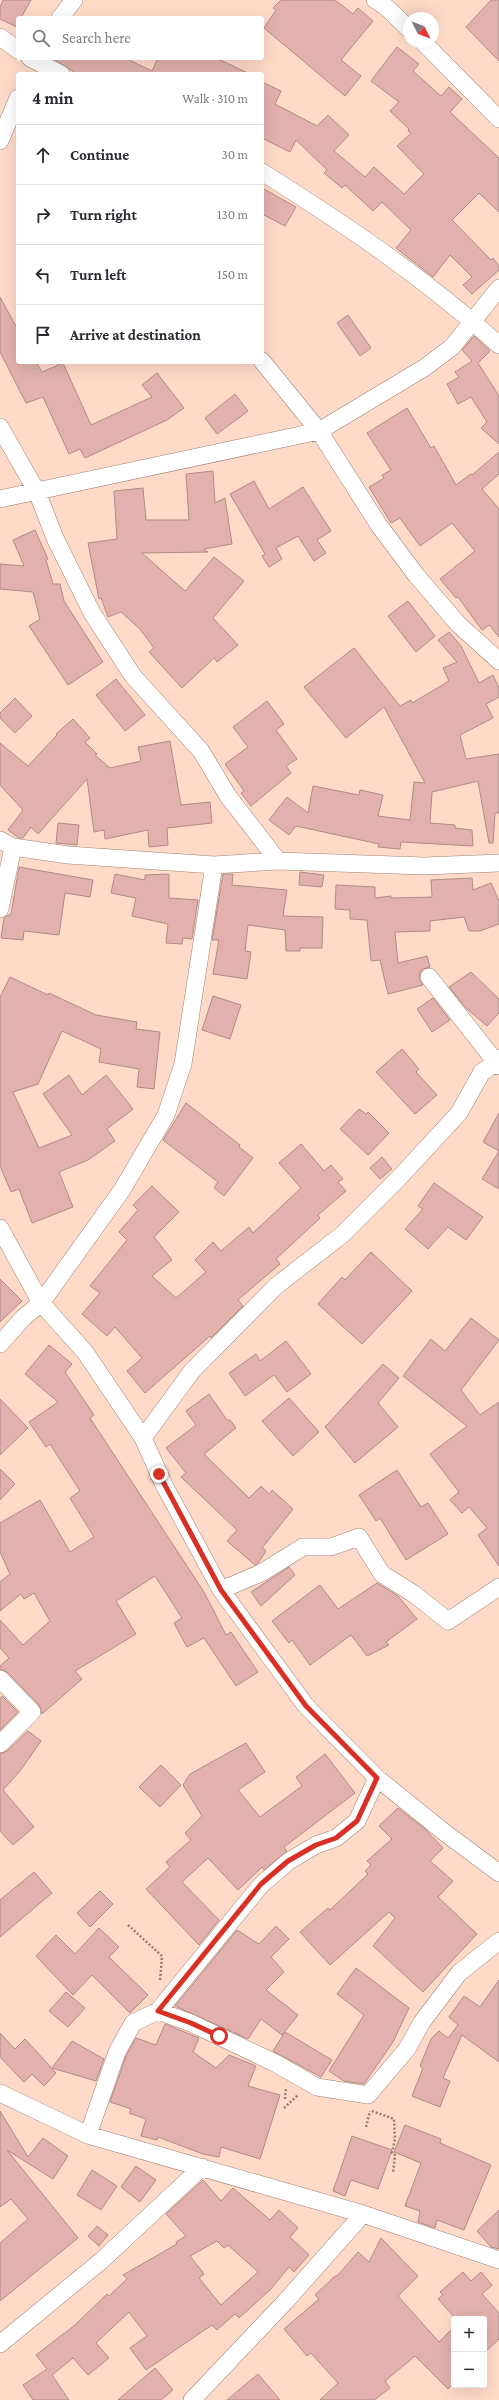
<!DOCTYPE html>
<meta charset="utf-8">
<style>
:root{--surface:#fff;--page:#f7f7f7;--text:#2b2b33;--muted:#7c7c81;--line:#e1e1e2}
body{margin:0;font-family:"Crimson Pro",serif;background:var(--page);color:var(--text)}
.controls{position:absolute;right:12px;bottom:12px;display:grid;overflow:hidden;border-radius:4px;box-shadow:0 4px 16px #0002}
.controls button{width:36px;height:36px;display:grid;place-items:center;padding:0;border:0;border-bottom:1px solid var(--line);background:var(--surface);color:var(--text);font:20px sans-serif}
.compass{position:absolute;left:403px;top:12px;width:36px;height:36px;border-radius:50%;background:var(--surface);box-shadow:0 4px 16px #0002;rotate:132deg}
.stop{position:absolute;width:12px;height:12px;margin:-9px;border:3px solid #d93025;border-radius:50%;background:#fff}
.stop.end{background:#d93025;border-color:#fff;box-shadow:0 1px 4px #0008}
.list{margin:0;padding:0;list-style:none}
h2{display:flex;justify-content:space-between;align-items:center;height:52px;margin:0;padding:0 16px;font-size:17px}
h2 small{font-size:13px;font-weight:400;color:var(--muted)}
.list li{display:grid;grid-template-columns:26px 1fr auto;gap:12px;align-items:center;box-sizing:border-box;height:60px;padding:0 16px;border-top:1px solid var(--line)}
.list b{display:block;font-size:15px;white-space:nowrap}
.list em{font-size:13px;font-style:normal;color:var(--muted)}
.icon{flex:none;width:22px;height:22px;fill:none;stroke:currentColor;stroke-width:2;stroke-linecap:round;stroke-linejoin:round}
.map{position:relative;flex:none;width:499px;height:2400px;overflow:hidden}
.search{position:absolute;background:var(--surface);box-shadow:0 4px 16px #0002;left:16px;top:16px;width:248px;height:44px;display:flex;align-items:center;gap:10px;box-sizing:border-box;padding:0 14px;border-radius:4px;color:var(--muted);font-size:15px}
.panel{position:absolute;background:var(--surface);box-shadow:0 4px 16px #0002;left:16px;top:72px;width:248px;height:292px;border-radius:4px}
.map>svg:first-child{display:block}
</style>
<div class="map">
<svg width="499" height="2400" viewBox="0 0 499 2400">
<rect width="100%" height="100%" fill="#ffdac8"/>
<path fill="#e2b1ad" stroke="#b18a87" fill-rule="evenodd" d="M3,0H31L21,18H18L17,27L0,19V7Z
M281,0H335L353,14L358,8L373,21L341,60L361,76L345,96L264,28L276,10L273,8Z
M491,0H499V61L466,27Z
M397,47L419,64L413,71L441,96L449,87L462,99L450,112L499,158V212L479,193L452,220L491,260L493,258L499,266V270L472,294L463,285L472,277L450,255L433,277L396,248L411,230L382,202L373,211L345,185L342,188L324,173L327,170L296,140L290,152L262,138V82L281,91L275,104L317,126L328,115L349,135L334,151L365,177L374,167L404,194L424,174L397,146L411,133L408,131L409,129L390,111L399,102L371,81Z
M52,58H125L152,71L158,58H216L250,74H77Z
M262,188L296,207L285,226L262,214Z
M0,297L18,330V362H36L42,372L63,363L91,425L152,397L142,385L157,373L184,408L167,420L85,458L80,449L69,454L43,397L26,403L0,352Z
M348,315L371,348L360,356L337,323Z
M474,336L490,351L478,363L499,396V444L481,428L487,422L471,397L458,404L447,384L459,377L455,372L472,361L462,350Z
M235,394L248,411L217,434L205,418Z
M407,408L431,448L434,446L456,485L471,474L472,475L499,452V474L482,489L499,509V637L489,625L482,630L458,597L456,598L440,579L475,551L452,523L420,546L400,518L391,523L369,487L384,478L382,475L391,470L367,433Z
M213,471L215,503L225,498L232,544L204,549L208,552L142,553L185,591L214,557L244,581L213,618L238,645L217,662L214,658L182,688L149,652L154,648L140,629L121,612L108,617L101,598L99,599L88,543L117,539L114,491L143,488L146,520H189L186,474Z
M254,481L269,509L303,487L331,531L317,540L326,553L314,561L298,536L276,548L282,559L269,567L262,556L265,554L230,494Z
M35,530L48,559L46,560L53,584H60L64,601L103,662L68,685L29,626L40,619L33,592L0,589V564L24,566L13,540Z
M408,601L435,636L416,652L388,616Z
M449,632L461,646L479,683L493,675L499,688V697L486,704L493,718L460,735L466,759L499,754V813H495L493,843H489L478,781L432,792L430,823L455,825V828L472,830L473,846L401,842L400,849L378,847L379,844L296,826L289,835L269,820L287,797L308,813L313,786L359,795L360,790L383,795L378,816L410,820L414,782L425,783L384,707L346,738L304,687L354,648L400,706L411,700L412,703L449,681L443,668L457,662L438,640Z
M116,679L145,715L125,731L96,695Z
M15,698L32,716L15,733L0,718V713Z
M267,701L284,724L276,730L297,759L286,766L291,773L251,806L241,793L244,791L225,764L248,747L233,727Z
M73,719L90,738L85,742L97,754L95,755L110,768L141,761L138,747L170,741L181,805L210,802L212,823L167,828L168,845L149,847L148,830L105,839L104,830L94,832L87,779L38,834L31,827L23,838H19L8,830L23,810L0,785V743L28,766L57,735L56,734Z
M58,823L79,825L77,845L56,843Z
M19,867L93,880L90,897L65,893L59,935L24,931L23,940L1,938L4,918L11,914Z
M300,872L324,875L322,887L299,885Z
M115,874L145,880V875L169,874V898L198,900L192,939L183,938L182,944L166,943L168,924L132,916L136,898L111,893Z
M223,874H233L232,885L287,890L283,916L323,917L322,948H300V951H286L285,930L248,925L245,951L251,952L247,979L213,974L219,940H212Z
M472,878L473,890L491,883L499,901V924L480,931H469L464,917L430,921V931L395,932L398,963L427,956L430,967L423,969L420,973L419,979L423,985L388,994L380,960L371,961L367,920L350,919V910L335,909L336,885L375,887V898L391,896V898L432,897L431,880Z
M471,972L499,999V1013L487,1026L466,1008L449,987Z
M10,977L48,995L49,993L96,1015L137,1022L136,1029L160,1032L154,1089L137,1087L139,1069L99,1062L101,1049L62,1031L38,1084L13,1092L39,1148L72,1135L43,1094L69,1075L82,1095L106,1075L133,1109L107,1129L115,1141L88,1160L59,1172L73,1207L32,1223L19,1189L11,1192L0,1166V997Z
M213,996L241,1005L230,1039L202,1030Z
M433,998L450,1020L432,1032L417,1009Z
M402,1049L419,1069L416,1072L437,1095L415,1114L376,1072Z
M186,1103L240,1145L239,1147L253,1158L224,1196L214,1188L218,1182L163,1140Z
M359,1109L366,1114L368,1112L389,1133L368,1155L340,1129Z
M499,1113V1151L483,1142Z
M301,1144L324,1171L331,1165L343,1179L338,1182L346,1191L318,1215L320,1218L276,1259L280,1264L238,1300L243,1306L211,1338L210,1336L145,1393L127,1371L142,1358L115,1327L107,1336L82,1314L100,1293L90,1286L127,1240L119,1232L138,1210L133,1205L152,1186L179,1212L154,1237L172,1260L152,1276L176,1298L206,1272L195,1260L213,1242L221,1251L249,1227L253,1233L301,1188L279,1163Z
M499,1151V1189L482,1179Z
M382,1157L392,1169L380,1179L370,1168Z
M434,1183L483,1217L466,1240L448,1227L428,1249L405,1229L423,1209L418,1206Z
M371,1252L412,1291L362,1344L318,1304L342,1277L345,1280Z
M0,1279L22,1301L0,1322Z
M471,1318L499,1340L461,1390L480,1415L499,1402V1566L478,1535L487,1528L469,1507L462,1513L450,1500L459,1492L430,1454L467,1426L403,1376L431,1339L445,1351Z
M286,1341L311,1374L287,1392L274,1375L245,1396L229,1373L256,1354L260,1361Z
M49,1345L72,1364L65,1372L94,1415L90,1418L204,1592L226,1635L231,1632L258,1672L236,1686L204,1638L187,1647L174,1623L182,1618L155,1576L116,1601L136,1634L75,1671L82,1679L42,1714L39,1705L7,1672L0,1669V1666L9,1658L0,1648V1620L23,1645L50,1621L34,1593L24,1599L21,1594L0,1611V1582L10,1574L0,1552V1523L40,1500L70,1552L94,1537L70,1498L80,1491L50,1444L46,1447L29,1422L58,1402L25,1374Z
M383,1364L399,1378L378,1403L398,1427L355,1463L325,1427Z
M209,1394L227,1420H230L236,1428L204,1454L249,1498L261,1486L269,1494L272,1490L293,1509L262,1548L266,1551L259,1562L255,1565L227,1541L237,1530L181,1477L186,1473L166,1448L196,1425L186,1411Z
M289,1398L319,1432L293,1456L262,1421Z
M0,1399L28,1428L0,1455Z
M0,1469L15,1484L0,1500Z
M397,1470L421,1507L428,1503L448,1534L406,1560L380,1518L376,1521L359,1495Z
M289,1567L295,1575L261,1606L251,1592Z
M377,1583L398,1596L417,1619L386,1642L389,1645L367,1656L351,1635L310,1665L292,1640L289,1643L272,1621L320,1585L338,1609Z
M2,1696L18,1712L0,1730V1699Z
M28,1731L41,1741L20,1771L3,1790L34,1827L13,1845L0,1831V1754L7,1751Z
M246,1743L265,1772L238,1790L260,1817L302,1786L296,1777L325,1754L355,1793L284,1847L287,1851L264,1870L262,1867L238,1890L208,1858L182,1882L219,1920L199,1945L146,1889L170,1867L166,1862L191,1840L185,1833L202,1816L183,1785L190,1774Z
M161,1765L181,1785L160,1807L139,1787Z
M398,1808L425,1829L443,1848L430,1861L453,1881L438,1897L477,1934L423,1992L373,1946L395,1918L389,1912L330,1965L300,1932L328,1908L330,1910L368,1874L365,1871L371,1865L367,1861L392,1839L379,1826Z
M34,1872L52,1893L0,1937V1900Z
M100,1891L113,1904L90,1927L77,1913Z
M276,1926L289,1939L271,1957L284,1972L266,1990L298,2015L282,2035L261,2019L248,2039L175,2006L237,1930L259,1944Z
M99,1928L119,1947L109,1957L148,1995L130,2013L92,1975L73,1995L36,1956L56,1935L75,1954Z
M356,1968L409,2008L393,2042L364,2084L344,2081L329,2071L364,2015L337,1994Z
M499,1980V2062L462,2035L443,2078L450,2081L440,2107L412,2096L423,2068L420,2066L431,2039L439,2031L448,2038L458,2025L449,2017L464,1996L480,2007Z
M66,1992L85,2008L68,2027L49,2011Z
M165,2024L199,2038L193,2052L216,2068L229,2055L256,2066L248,2086L280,2095L260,2159L221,2147L219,2157L203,2154L158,2137L157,2140L141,2136L146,2119L129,2113L131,2109L110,2102L126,2056L136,2038L156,2045Z
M285,2032L332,2060L321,2077L273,2051Z
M0,2033L15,2049L25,2039L56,2073L44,2086L32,2074L24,2082L0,2057Z
M72,2041L104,2059L96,2081L52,2068Z
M0,2111L28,2157L43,2138L68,2156L53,2179L7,2150L78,2238L0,2301V2243L28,2219L11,2199L0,2207Z
M405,2125L441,2139L440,2143L491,2165L464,2230L437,2220L435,2228L418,2222L420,2211L405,2206L421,2163L394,2152Z
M352,2136L392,2150L378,2189L351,2180L345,2196L333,2191Z
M136,2166L156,2180L140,2202L121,2187Z
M92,2170L117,2186L101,2210L77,2195Z
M203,2180L221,2201L233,2188L270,2220L279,2210L298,2228L290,2237L309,2255L294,2272L289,2267L270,2290L239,2318L235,2314L217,2330L212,2325L146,2370L130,2348L147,2336L129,2312L96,2343L109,2358L88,2375L73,2358L52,2375L69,2400H33L23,2385L47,2369L36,2355L75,2325L107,2294L109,2296L127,2279L123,2275L177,2244L176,2242L186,2236L166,2214ZM217,2241L224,2248L228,2245L258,2272L221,2305L199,2278L204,2274L190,2256Z
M499,2210V2249L491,2247L477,2231Z
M97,2226L108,2235L99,2246L88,2236Z
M381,2238L418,2276L398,2296L439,2342L454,2327V2383L448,2389L415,2356L385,2381L390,2388L374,2400H320L338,2383L311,2353L307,2356L284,2329L319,2299L315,2295L335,2276H337L358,2252L369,2262Z
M463,2272L471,2281L481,2272L492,2285L482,2294L499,2313V2339L484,2353V2319H456L438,2299L443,2295L440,2292Z
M155,2368L173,2390L161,2400H118Z
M258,2374L280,2400H227Z"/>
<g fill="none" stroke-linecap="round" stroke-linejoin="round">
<defs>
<path id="street" d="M375,0L385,6L409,29
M60,18L74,0
M0,37L18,50
M423,42L499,119
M30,58L61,74
M0,141L18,98
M262,172C346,225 425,278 499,345
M262,361L319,431L378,524L416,575L458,624L499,661
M0,427L37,492L55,538L92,613L133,676L201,751L228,796L278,861
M0,499L319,431L424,368L452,347L499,288
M0,840L13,847L68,855L214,865L278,861L424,866L499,863
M0,909L13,847
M429,977L499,1066
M0,1228L41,1303L85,1352L143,1438L164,1485L221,1590L306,1706L377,1778L444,1832L499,1873
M0,1344L23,1318L41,1303L122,1190L166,1115L183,1064L214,865
M143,1438L192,1371L276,1286L343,1234L398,1179L459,1113L482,1072L496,1063L499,1058
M221,1590L261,1573L303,1547H331L359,1537L382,1574L414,1594L448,1621L499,1587
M0,1679L32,1712L0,1744
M158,2011L261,1885L289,1861L316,1845L336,1838L357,1821L377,1778
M0,2093L88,2135L363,2214L499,2260
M88,2135L117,2052L133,2023L158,2011L191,2023L275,2063L317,2087L368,2095L407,2049L422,2022L459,1973L499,1941
M0,2344L101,2261L202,2167
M192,2400L285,2302L363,2214"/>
</defs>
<use href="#street" stroke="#a28170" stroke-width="18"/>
<path stroke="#967d70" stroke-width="2.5" stroke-dasharray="2 2" stroke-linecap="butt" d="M128,1925L162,1956L160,1981
M285,2099L286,2088
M284,2108L298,2095
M372,2111L394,2119L395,2139L392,2153L395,2155L393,2173
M366,2127L370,2111"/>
<use href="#street" stroke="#fff" stroke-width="17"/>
</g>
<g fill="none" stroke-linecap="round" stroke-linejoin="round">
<path stroke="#d93025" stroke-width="5" d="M159,1474L221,1590L306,1706L377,1778L357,1821L336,1838L316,1845L288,1861L261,1884L158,2011L191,2023L219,2036"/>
</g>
</svg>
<div class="controls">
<button>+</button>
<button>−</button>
</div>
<svg class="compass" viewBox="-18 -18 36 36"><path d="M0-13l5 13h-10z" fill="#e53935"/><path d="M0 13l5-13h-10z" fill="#7c7c81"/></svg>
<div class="stop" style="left:219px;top:2036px"></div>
<div class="stop end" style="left:159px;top:1474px"></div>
<div class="search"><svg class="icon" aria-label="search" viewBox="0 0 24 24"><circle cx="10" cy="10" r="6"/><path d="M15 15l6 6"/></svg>Search here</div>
<section class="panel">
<h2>4 min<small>Walk · 310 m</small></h2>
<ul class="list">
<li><svg class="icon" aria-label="ahead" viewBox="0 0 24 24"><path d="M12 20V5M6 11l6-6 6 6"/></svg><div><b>Continue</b></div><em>30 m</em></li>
<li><svg class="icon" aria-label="right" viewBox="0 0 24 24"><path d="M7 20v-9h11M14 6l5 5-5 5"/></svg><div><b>Turn right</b></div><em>130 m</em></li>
<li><svg class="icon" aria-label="left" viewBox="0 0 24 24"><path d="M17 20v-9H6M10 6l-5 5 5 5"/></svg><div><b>Turn left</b></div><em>150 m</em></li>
<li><svg class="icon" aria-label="arrive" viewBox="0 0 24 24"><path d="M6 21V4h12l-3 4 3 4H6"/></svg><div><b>Arrive at destination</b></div></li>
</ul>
</section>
</div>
